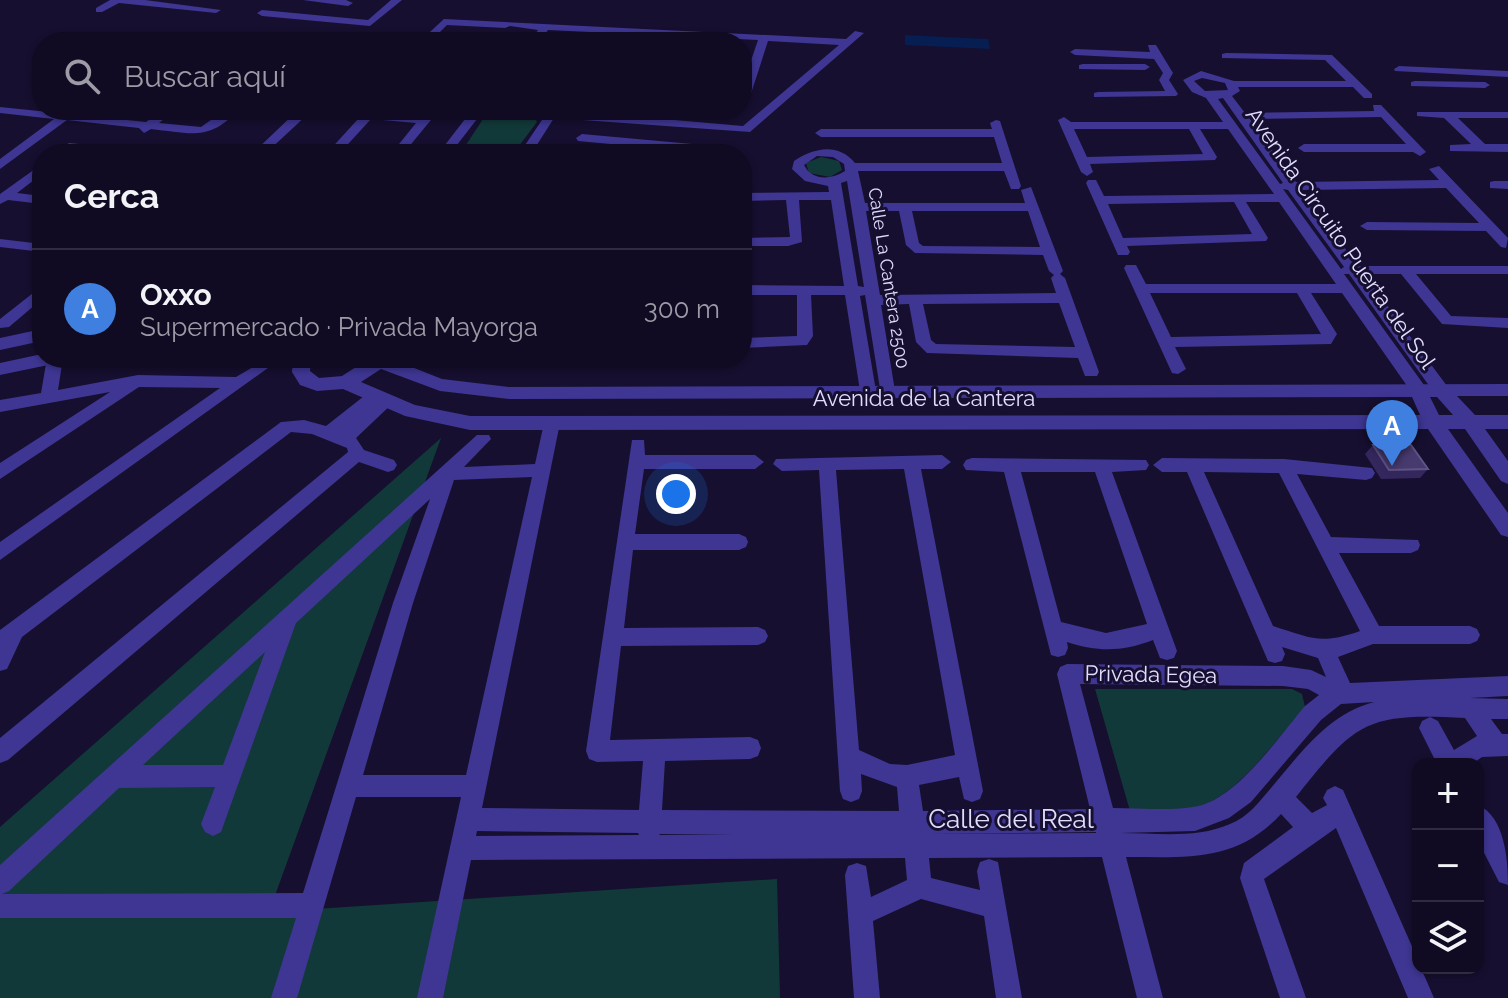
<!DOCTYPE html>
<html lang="es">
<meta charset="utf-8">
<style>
:root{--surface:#100b23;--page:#19142b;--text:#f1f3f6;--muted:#9c9ba6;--line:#302b41;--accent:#09dcff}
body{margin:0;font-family:Raleway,sans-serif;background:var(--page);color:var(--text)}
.controls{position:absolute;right:24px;bottom:24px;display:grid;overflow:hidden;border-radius:16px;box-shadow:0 2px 6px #0004}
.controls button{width:72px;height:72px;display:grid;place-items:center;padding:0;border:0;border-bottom:2px solid var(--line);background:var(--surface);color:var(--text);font:40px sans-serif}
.you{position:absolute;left:676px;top:494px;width:28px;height:28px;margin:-20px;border:6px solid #fff;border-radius:50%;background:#1a73e8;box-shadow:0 0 0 12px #1a73e833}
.badge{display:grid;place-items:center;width:52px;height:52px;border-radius:50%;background:var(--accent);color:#fff;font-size:26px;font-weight:700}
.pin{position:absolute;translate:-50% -66px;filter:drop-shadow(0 2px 4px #0008)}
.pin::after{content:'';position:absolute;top:42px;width:28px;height:24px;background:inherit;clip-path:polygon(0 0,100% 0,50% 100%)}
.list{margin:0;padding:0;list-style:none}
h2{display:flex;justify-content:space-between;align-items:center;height:104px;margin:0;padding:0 32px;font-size:34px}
h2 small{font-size:26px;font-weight:400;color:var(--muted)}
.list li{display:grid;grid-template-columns:52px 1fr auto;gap:24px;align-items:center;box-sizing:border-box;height:120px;padding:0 32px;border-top:2px solid var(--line)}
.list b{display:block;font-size:30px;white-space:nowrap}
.list p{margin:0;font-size:26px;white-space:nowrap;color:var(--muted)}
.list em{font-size:26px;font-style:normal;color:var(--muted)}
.icon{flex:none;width:44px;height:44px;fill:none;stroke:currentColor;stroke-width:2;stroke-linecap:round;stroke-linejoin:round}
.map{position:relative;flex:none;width:1508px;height:998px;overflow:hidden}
.search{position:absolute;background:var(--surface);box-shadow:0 2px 6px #0004;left:32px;top:32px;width:720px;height:88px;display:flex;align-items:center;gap:20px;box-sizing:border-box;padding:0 28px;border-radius:32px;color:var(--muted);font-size:30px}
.panel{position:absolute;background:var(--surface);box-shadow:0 2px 6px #0004;left:32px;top:144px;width:720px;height:224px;border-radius:32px}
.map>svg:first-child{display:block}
</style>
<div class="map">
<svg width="1508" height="998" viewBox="0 0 1508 998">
<rect width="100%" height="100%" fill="#160f2f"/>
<path fill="#123939" d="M495,114L535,118L537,122L513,154H460L485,116Z
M821,157L839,161L842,170L830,177L809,173L806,163Z
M441,438L269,912L777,879L780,998H0V827Z
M1095,689H1292L1302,694L1305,707C1277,738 1235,801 1192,808C1172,811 1150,810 1130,811Z"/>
<path fill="#061e51" d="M905,35L988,39L990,49L905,45Z"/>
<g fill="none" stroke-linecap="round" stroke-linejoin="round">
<path fill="#3e3692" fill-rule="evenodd" d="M110,0H145L221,10L216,13L119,3L102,12H96V8Z
M303,0H346L353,3L348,6Z
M391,0H402L370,26L262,16L257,13L262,10L368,20Z
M444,19L846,39L855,31L864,33L750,132L554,118L535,148L559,150L565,154H519L544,117L498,113L492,110H560L743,126L839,45L768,41L748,103L742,106V87L758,40L548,30L539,42H529L538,30L510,26L505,28L447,25L430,42H419Z
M136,32L198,38L203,41L177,42L132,37L131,35Z
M1148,45H1156L1173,73L1169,80L1178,94L1176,96L1094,97V93L1098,92L1165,91L1159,80L1163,73L1154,59L1075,55L1070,52L1075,49L1150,52Z
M1226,53L1332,55L1372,94V98H1364L1353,87H1238L1240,91L1232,96L1245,113L1374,111L1373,105H1381L1426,152L1420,156L1413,152H1304L1298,148L1304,144H1406L1381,117L1250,119L1296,182L1439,180L1429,169L1439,166L1508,238L1506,248L1501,247L1486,231L1367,230L1360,226L1367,222L1479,223L1446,188L1302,190L1358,266H1508V274H1416L1451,316L1508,318V328L1442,324L1401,274H1364L1447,386L1449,390L1447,394H1435L1349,274H1344L1424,385L1426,389L1424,393H1412L1342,293H1311L1337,334L1331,344L1175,347L1186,369L1178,374L1172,373L1124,268L1126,265H1136L1146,284H1336L1279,202H1246L1268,238L1266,241L1127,246L1130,252L1128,255H1118L1086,183L1088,180H1096L1104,196L1274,194L1228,129H1200L1217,157L1215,160L1090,164L1093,172L1087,176L1081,172L1058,120L1064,117L1071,122H1223L1206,98L1192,92L1183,80L1201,71L1234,81H1346L1325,60L1222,58V54ZM1202,78L1225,83L1228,90L1205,91L1194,81ZM1223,98L1283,183L1280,184L1218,99ZM1074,129H1189L1203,154L1087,157ZM1283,189L1288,190L1344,267L1341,269ZM1234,202L1252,234L1123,238L1108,204ZM1150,293H1297L1321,334L1171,337Z
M1083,64H1145L1150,67L1145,70L1079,69V65Z
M1399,66L1508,71V77L1395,71L1394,69Z
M1415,81L1485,82L1490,85L1485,88L1411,86V82Z
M0,107L146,122L162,110H175L159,123L201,127L225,110H238C209,142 190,133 151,129L144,133L139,128L67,120L0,169V159L54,119L0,113Z
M298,110H346L422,116L429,112L435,115L403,154H391L416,123L371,119L339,154H326L359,118L308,114L265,154H252Z
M472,110H484L450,154H438Z
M1417,112H1508V118H1458L1485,144H1508V152L1450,151V145L1471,144L1444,118L1417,116Z
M996,120L1000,121L1021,186L1019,189H1011L1004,171H858L865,203H1025L1021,190L1031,187L1063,271L1060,274L1065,278L1099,372L1097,376H1085L1078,358L927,353L916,342L909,304L881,305L895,391L887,397L881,395L865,295L860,296L876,391L874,395L868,397L860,391L845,295H811L813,336L807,345L742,348V338L797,336V295H742V285L844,286L831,200H799L802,242L788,246H742V238L790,237L786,200L742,201V193L829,192L828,186L805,181L792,169L794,161C813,148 838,142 855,163H1002L994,137H821L815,133L821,129H992L990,123ZM817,156L833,157L844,164L845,171C831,180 812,181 804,165ZM847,181L864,287L858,286L841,183ZM866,211H899L906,245L915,253L1043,255L1049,271L1054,275L1051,278L1056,293L880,295ZM912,211H1028L1040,247L923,246L919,243ZM1059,303L1075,347L936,344L931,340L923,304Z
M582,134L725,147L731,151L718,154L578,141L576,138Z
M69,143L141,150L147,154H104L65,150L63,147Z
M203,146L209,150L205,154H192Z
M42,164V174L17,193L42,196V204L8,200L0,204V194Z
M1494,181H1508V189L1490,188V182Z
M0,239L42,244V252L0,247Z
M42,286V299L9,327L0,328V319Z
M47,358H63L58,390L138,375L236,377L260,363L268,368L0,560V542L220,388L139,387L0,479V463L110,392L0,412V400L41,393Z
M373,389L379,391L381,395L379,399L387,395L395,401L356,438L364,450L394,460L397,465L394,470L388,472L359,462L8,760L0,763V738L348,452L347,448L312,434L291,432L22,637L7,669L0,671V630L281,422L304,420L326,426Z
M552,417L560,423L482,808L639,810L643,761L597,762L589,759L586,751L632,440H644L645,455H755L764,462L755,469H644L635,534H739L746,537L748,542L746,547L739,550H633L624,628L758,627L765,630L768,636L765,642L758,645L621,646L610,740L750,737L758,740L761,748L758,756L750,759L665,761L662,810L899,811L897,787L861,774L862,791L859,799L851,802L843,799L840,791L819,470L782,471L773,464L776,459L942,455L951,462L942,469H921L983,791L980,799L972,802L964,799L959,777L919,785L923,811L1090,809L1057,674L1060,667L1067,664L1283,666L1311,670L1326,677L1318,658L1282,647L1285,654L1282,661L1275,663L1268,661L1187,472H1162L1153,465L1162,458L1284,459L1372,468L1375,473L1372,478L1366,480L1297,474L1331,537L1418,540L1420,545L1418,550L1411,553H1339L1379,626H1470L1477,629L1480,635L1477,641L1470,644H1373L1338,657L1350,683L1508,676V696L1470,698L1508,699V719H1491L1502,734H1508V756L1482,757L1472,764H1437L1419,728L1422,721L1430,717L1438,721L1454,750L1477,736L1465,718C1367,713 1356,721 1296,797L1312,813L1327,805L1323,798L1327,790L1335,786L1343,790L1418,960V968H1421L1434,998H1408L1336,828L1264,879L1306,998H1280L1240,878L1244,863L1293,827L1281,814C1236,863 1186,857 1126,857L1163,998H1137L1102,857L929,858L931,878L980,890L977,871L980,862L989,859L998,862L1022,998H996L984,916L921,899L873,921L880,998H854L845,875L848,866L857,863L866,866L871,897L907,880L905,858L471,860L443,998H417L461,797H356L297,998H271L296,918H0V865L477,435H489L491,439L464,467L535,464L544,423ZM904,469L955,755L907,765L890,764L859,750L836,470ZM1204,472L1279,473L1360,631C1321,645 1311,638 1273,626ZM532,477L466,775H363L413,603L454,480ZM430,499L393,603L303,893L2,894L9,891L119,788L215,787L201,824L205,832L213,836L221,832L296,623ZM265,652L223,765H143ZM1080,684L1283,686L1308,689L1319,695L1305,706C1279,736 1235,802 1193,807C1167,811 1139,808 1113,808ZM1374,702C1328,714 1300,754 1271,788C1259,802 1248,817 1230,824C1196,839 1156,833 1120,833L1195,831L1229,818L1251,802L1321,720L1341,704ZM477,831L638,833L639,835L476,836ZM1096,832V833L926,834ZM660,834L733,835H659Z
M972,458L1146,460L1149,465L1146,470L1112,472L1177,651L1174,658L1167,660L1160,658L1153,640C1122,652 1098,652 1067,642L1068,648L1065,655L1058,657L1051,655L1004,472L966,470L963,465L966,460ZM1021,472H1095L1147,624L1106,633L1061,622Z
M1478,805C1505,817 1508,860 1508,885L1499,882L1478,841Z"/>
<path fill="#3e3692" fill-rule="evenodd" d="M42,329V341L0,350V338Z
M42,354V358H62L53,364L0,375V363Z
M293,358H311L310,371L319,378L342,376L370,358H389L442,379L509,387L1508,384V396H1457L1475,415H1508V429H1485L1508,461V484L1501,481L1465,429H1448L1508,513V537L1501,535L1428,429L470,430L405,416L343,389L317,391L300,385L292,372ZM381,369L440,391L509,399L1412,397L1420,415L470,416L415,405L361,382ZM1430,397H1437L1453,415H1439Z"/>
</g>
<path fill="#34275d" d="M1373,445L1428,469L1420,478L1381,479L1365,454Z"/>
<path fill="#473a6f" stroke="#5f5485" stroke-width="2" d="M1373,445H1411L1428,469L1389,470Z"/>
<g text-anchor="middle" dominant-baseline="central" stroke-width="6" stroke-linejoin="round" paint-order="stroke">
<g font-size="18" fill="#e2ddff" stroke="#160f2f">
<text transform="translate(889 278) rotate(81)">Calle La Cantera 2500</text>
</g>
<g font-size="22" fill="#e2ddff" stroke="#160f2f">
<text transform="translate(1341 238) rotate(55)">Avenida Circuito Puerta del Sol</text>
<text x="924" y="398">Avenida de la Cantera</text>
<text transform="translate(1151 674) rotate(1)">Privada Egea</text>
</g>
<g font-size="26" fill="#e2ddff" stroke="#160f2f">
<text x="1011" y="819">Calle del Real</text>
</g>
</g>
</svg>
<div class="controls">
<button>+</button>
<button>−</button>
<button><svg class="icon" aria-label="layers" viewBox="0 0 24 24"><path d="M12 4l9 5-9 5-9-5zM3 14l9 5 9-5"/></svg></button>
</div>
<div class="you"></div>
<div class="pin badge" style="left:1392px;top:466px;background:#3f7fe0">A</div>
<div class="search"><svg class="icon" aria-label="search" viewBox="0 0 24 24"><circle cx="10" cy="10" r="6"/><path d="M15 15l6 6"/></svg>Buscar aquí</div>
<section class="panel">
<h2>Cerca<small></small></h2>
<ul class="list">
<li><span class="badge" style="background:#3f7fe0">A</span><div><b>Oxxo</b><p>Supermercado · Privada Mayorga</p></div><em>300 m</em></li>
</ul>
</section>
</div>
